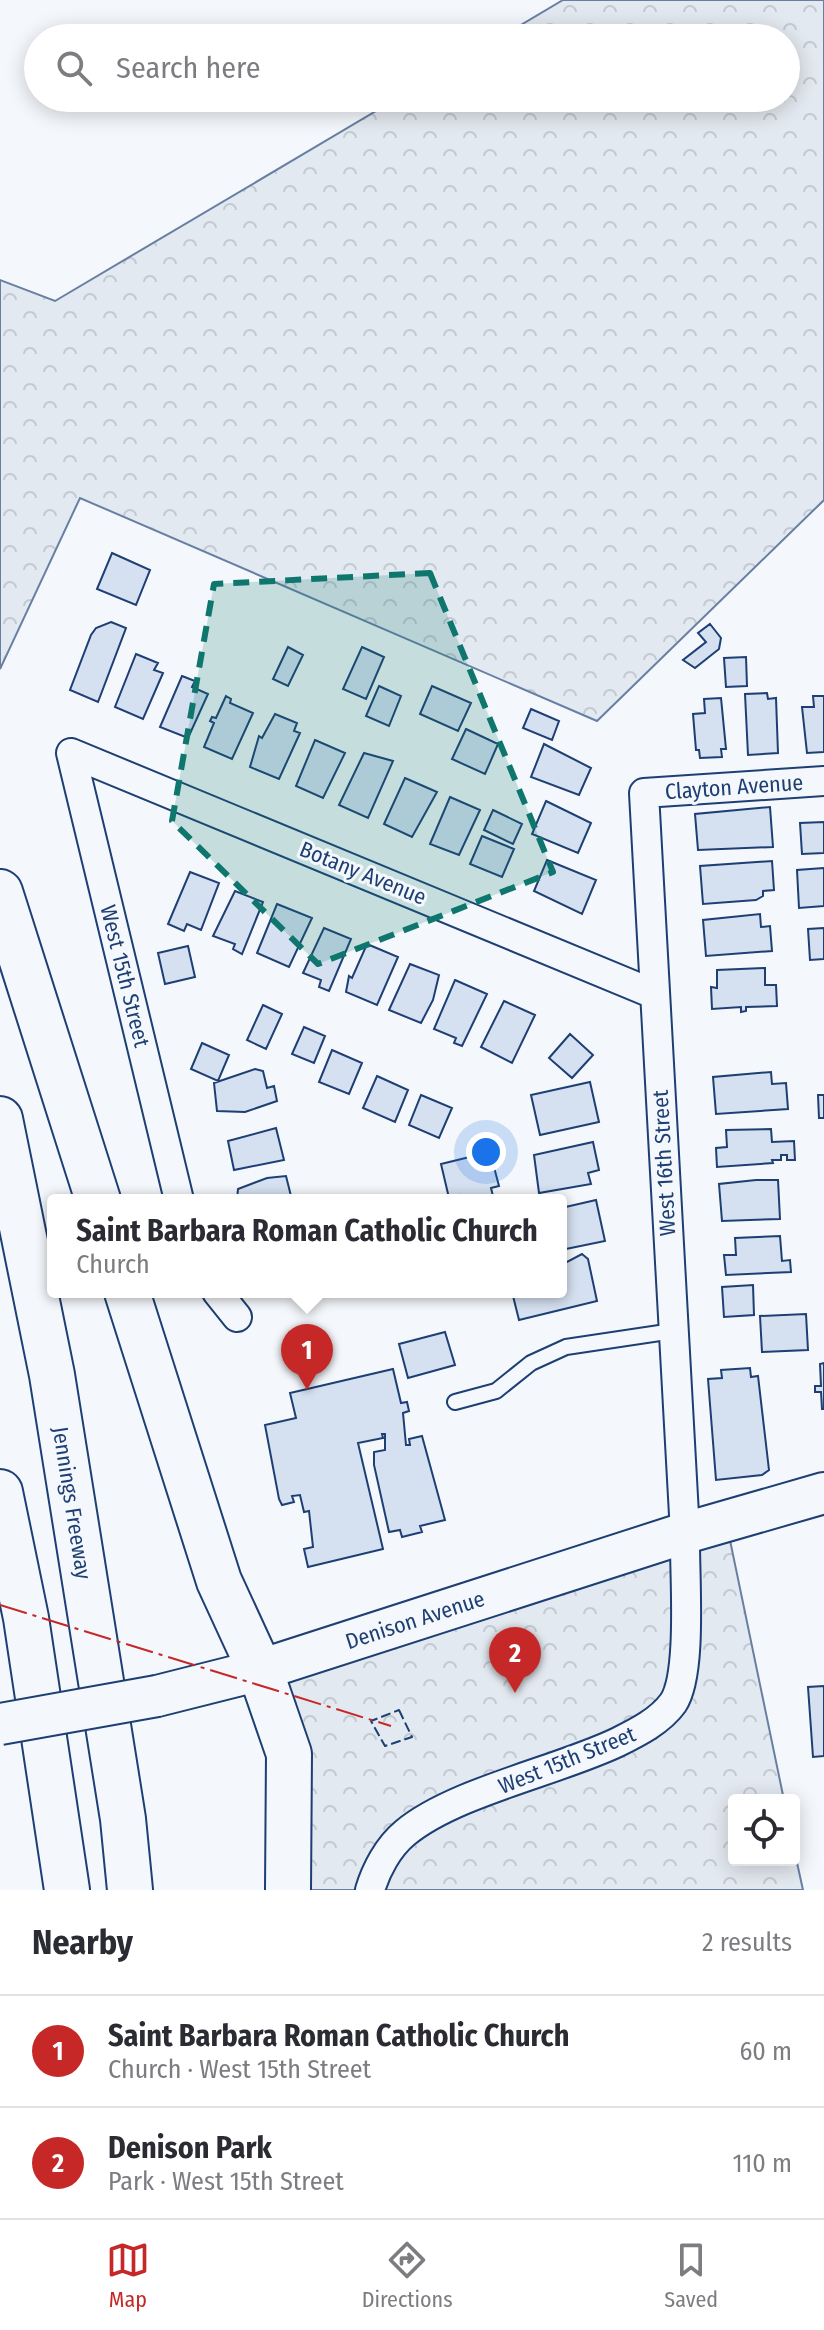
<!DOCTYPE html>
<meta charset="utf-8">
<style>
:root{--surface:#fff;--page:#f2f2f3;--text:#2b2b33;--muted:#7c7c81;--line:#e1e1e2;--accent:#c62828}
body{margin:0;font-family:"Fira Sans Condensed",sans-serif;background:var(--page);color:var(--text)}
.controls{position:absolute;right:24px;bottom:24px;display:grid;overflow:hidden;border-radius:8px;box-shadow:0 4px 20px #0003}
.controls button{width:72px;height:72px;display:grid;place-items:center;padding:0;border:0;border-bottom:2px solid var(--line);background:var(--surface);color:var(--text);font:40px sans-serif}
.you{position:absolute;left:486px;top:1152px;width:28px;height:28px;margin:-20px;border:6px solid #fff;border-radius:50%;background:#1a73e8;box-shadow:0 0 0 12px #1a73e833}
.badge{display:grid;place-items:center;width:52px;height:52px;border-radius:50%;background:var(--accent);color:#fff;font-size:26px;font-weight:700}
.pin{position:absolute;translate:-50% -66px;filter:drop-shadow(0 2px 4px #0008)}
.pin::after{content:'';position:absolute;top:42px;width:28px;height:24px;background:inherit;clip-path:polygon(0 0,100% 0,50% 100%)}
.popup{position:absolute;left:47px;top:1194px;width:520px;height:104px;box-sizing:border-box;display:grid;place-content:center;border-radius:8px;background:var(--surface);filter:drop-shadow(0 2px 6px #0005);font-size:26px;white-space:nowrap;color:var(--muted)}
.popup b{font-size:30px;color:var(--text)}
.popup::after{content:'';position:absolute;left:50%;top:100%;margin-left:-16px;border:16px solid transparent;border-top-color:var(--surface)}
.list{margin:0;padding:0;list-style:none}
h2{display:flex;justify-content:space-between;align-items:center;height:104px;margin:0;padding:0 32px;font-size:34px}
h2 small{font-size:26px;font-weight:400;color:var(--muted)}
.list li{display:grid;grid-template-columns:52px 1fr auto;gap:24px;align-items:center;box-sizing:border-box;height:112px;padding:0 32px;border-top:2px solid var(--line)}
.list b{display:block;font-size:30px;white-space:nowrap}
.list p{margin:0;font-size:26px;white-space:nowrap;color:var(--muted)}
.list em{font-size:26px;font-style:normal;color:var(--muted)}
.icon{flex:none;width:44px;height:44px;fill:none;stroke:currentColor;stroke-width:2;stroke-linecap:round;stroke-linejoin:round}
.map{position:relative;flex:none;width:824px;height:1890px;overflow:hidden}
.search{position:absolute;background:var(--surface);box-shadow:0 4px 20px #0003;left:24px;right:24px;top:24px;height:88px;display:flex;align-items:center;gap:20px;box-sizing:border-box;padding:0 28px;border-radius:44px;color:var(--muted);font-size:30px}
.sheet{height:328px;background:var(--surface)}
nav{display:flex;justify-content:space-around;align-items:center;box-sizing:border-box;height:112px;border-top:2px solid var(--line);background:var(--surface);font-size:22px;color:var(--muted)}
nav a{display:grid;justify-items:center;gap:4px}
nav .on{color:var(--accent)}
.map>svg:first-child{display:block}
</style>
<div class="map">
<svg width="824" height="1890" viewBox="0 0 824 1890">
<defs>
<pattern id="forest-crowns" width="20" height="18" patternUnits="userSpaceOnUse" patternTransform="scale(2)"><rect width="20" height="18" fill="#e3e9f0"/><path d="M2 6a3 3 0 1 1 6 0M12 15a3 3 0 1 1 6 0" fill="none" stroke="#c2c9d1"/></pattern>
</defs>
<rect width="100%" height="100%" fill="#f4f7fb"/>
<path fill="url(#forest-crowns)" stroke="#687fa3" stroke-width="2" d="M563,0H824V500L597,721L80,498L0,669V280L55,301L398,98H786V38H499Z
M726,1521L784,1800H734V1860H794V1849L803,1890H288L260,1670Z"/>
<path fill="#d5e0f0" stroke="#1d3f73" stroke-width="2" d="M112,553L150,570L136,605L97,589Z
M111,622L126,628L98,702L70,690L91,635L96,628Z
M710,624L721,638L719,649L695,668L683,660L706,642L698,633Z
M288,647L303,655L288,686L273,679Z
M362,647L384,657L366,699L343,689Z
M136,654L158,663L154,670L163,673L143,719L115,707Z
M746,657L747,686L726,687L724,658Z
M182,676L195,681L192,687L208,694L188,738L160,727Z
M379,686L401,696L389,726L366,716Z
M432,686L471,703L458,731L420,714Z
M767,693L768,699L776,698L778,753L748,755L745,694Z
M226,696L231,699L230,703L253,713L232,759L204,747L214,723L210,721L212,717L216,718Z
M813,696H824V752L807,753L802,707H814Z
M721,698L726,749H721L722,757L700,758L699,750H696L693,714L705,713L704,699Z
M531,709L559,721L552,740L523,728Z
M275,714L297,723L294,731L300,733L279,779L250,767L259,736L262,738Z
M466,729L498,744L485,774L452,759Z
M315,740L345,753L323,798L296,786Z
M544,744L591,768L579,795L531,777Z
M364,753L393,761L368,818L339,805Z
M405,778L437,792L412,837L384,824Z
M450,797L480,810L459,855L430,844Z
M546,801L591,823L578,853L532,834Z
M770,807L773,847L698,850L695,814Z
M493,810L522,824L513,844L484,830Z
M824,822V853L802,854L800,823Z
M482,836L514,849L502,877L470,864Z
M547,860L596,880L582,914L534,891Z
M772,861L774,890L763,891V896L756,900L703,904L700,866Z
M824,868V906L799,908L797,870Z
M190,872L219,883L201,930L187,924L184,931L168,924Z
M235,891L263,902L242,954L233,949L235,944L213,936Z
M277,904L312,918L289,967L257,953Z
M760,914L761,927L770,926L772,951L706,956L703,920Z
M324,928L351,939L329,991L319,987L321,980L303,973Z
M824,928V959L810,960L808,929Z
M367,944L398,957L377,1005L346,992L349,976L352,978Z
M188,946L195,977L165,984L158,953Z
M410,964L439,975L433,1000L421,1023L389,1010Z
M765,968V985H776L777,1006L746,1007V1011L741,1012V1007L712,1009L711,987L717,988V970Z
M455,980L487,994L462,1046L454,1043L456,1038L434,1029Z
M504,1001L535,1015L512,1063L481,1047Z
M263,1005L282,1014L266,1049L247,1040Z
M304,1027L325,1036L314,1063L292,1054Z
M570,1034L593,1055L572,1078L549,1058Z
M202,1043L229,1055L218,1081L191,1069Z
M332,1050L362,1063L349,1094L319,1082Z
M255,1069L263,1071L267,1088L274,1086L277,1101L245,1112L217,1111L214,1083Z
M771,1072L772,1084L786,1083L788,1109L716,1114L713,1077Z
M377,1076L408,1090L395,1122L363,1108Z
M590,1082L599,1122L540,1135L531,1095Z
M421,1095L452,1108L439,1138L409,1125Z
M818,1095H824V1118H819Z
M276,1128L284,1160L234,1170L228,1141Z
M771,1129L772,1142L794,1141L795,1160H787V1155H781V1160H772L773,1163L717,1167L716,1148L727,1147L726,1130Z
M593,1142L599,1170L588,1173L591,1184L539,1193L534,1155Z
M490,1152L499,1186L491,1188L494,1200H461L460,1195L449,1198L441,1164Z
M286,1176L292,1200H237L238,1189L267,1178Z
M756,1180H778L780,1219L722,1221L719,1184Z
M596,1200L605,1241L561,1250V1208Z
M780,1236L782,1261L790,1260L791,1272L726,1275L724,1255H736L735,1238Z
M582,1254L588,1259L597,1301L519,1320L512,1292H561V1265Z
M753,1285L754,1315L724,1317L722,1287Z
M806,1314L808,1350L762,1352L760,1316Z
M445,1332L455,1365L408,1378L399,1344Z
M824,1363V1409H822L821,1392H815V1386H821L820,1364Z
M750,1368L751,1377L758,1376L769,1470L762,1475L716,1480L708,1379L722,1378L721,1370Z
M393,1369L401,1403L407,1402L409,1411L403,1413L406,1445H410L409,1439L422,1436L445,1520L420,1526L422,1532L402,1537L400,1530L389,1532L374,1465V1452L385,1450V1434H382L383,1438L358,1443L383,1549L308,1567L304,1549L313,1547L309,1511L304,1512L300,1495L292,1496L294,1502L282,1505L279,1499L265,1425L296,1418L290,1393Z
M824,1686V1756L813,1757L808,1687Z"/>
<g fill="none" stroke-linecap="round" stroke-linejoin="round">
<defs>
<path id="service" d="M455,1402L496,1391L531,1363L566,1347L673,1331"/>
<path id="minor" d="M71,753L654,994
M71,753L179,1200
M217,1292L237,1317
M370,1890C376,1870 388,1847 405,1833C454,1792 558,1771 618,1742C638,1732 660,1721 673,1703C693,1674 684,1571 685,1533L644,793L824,781"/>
<path id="secondary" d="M157,1696L260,1670L685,1533L824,1493"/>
<path id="motorway" d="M0,892L98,1200
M0,1119L52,1375L123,1819L130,1890
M127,1292L219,1581L260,1670L289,1754L288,1890
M0,1492L26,1618L67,1890"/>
</defs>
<use href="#service" stroke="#1d3f73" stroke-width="18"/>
<use href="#minor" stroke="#1d3f73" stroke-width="32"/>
<use href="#secondary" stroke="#1d3f73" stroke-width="44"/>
<use href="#motorway" stroke="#1d3f73" stroke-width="48"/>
<use href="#service" stroke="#f4f7fb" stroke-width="14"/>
<use href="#minor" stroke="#f4f7fb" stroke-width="28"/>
<use href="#secondary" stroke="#f4f7fb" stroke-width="40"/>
<use href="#motorway" stroke="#f4f7fb" stroke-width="44"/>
<defs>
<path id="secondary-bridge" d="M0,1724L157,1696"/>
</defs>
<use href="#secondary-bridge" stroke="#1d3f73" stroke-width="44" stroke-linecap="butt"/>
<use href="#secondary-bridge" stroke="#f4f7fb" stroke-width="40"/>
<path stroke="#1d3f73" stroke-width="2" stroke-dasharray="10 4" stroke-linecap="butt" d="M399,1710L412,1737L385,1746L371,1721Z"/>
<path stroke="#c62828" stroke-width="2" stroke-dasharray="28 6 4 6" stroke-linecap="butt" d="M0,1605L391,1726"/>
</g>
<path fill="#0f766e" fill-opacity="0.2" stroke="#0f766e" stroke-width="6" stroke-dasharray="16 10" stroke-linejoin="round" d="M430,573L553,872L318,964L172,821L214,584Z"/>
<g text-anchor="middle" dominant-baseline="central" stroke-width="6" stroke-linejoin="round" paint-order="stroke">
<g font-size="22" fill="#1d3f73" stroke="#f4f7fb">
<text transform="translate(734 787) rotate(-4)">Clayton Avenue</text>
<text transform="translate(363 873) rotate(22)">Botany Avenue</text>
<text transform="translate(125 976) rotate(76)">West 15th Street</text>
<text transform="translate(664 1163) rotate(-93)">West 16th Street</text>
<text transform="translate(72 1503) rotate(81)">Jennings Freeway</text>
<text transform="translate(415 1620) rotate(-18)">Denison Avenue</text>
<text transform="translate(567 1760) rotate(-22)">West 15th Street</text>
</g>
</g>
</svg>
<div class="controls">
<button><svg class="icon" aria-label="locate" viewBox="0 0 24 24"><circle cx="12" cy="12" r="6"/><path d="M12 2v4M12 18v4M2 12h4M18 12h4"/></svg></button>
</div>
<div class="you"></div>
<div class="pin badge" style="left:307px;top:1390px">1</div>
<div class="popup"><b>Saint Barbara Roman Catholic Church</b>Church</div>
<div class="pin badge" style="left:515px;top:1693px">2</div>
<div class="search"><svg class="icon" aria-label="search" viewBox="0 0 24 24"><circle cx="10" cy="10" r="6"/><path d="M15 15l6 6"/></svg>Search here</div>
</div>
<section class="sheet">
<h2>Nearby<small>2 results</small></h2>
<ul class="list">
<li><span class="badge">1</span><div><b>Saint Barbara Roman Catholic Church</b><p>Church · West 15th Street</p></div><em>60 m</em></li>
<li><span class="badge">2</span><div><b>Denison Park</b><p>Park · West 15th Street</p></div><em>110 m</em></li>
</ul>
</section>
<nav>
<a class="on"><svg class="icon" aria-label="map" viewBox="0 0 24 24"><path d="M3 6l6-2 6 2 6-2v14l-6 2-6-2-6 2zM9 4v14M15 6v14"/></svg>Map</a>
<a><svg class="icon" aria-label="directions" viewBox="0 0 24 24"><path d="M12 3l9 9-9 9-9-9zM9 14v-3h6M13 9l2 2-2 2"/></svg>Directions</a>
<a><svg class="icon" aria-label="saved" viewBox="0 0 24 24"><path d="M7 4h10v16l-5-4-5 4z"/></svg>Saved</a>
</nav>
